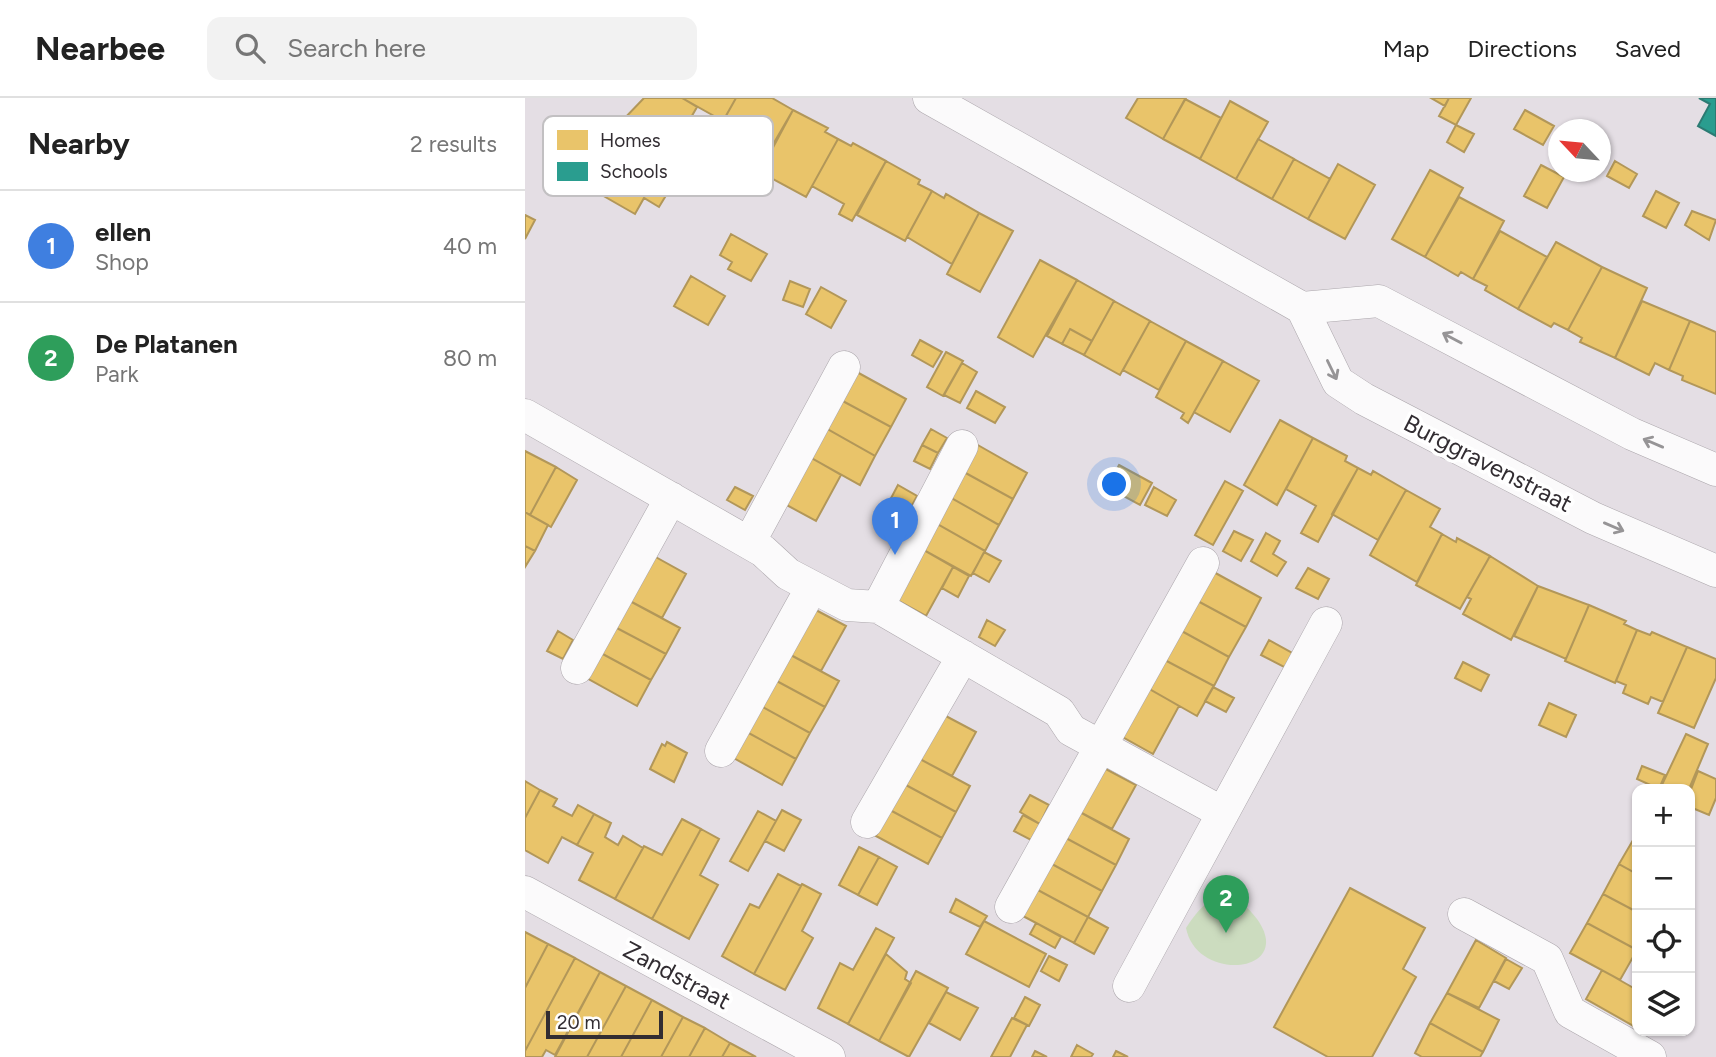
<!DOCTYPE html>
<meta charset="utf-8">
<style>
:root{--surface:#fff;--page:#f2f2f2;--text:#222;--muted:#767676;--line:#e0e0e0;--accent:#706b70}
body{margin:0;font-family:Figtree,sans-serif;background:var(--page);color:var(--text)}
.controls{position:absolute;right:21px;bottom:21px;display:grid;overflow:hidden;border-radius:14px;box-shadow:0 2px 5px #0004}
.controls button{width:63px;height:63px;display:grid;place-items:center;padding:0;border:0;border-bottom:2px solid var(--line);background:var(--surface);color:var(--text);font:35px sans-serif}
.compass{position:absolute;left:1023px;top:21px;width:63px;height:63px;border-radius:50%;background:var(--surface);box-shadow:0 2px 5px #0004;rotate:296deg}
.scale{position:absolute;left:21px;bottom:18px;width:117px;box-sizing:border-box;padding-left:7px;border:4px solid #322d32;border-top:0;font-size:19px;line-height:24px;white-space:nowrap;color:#322d32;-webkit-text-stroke:5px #fff;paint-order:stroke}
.you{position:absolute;left:590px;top:387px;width:24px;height:24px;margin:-18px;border:5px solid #fff;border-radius:50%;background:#1a73e8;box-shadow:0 0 0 10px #1a73e833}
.badge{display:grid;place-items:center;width:46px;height:46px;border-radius:50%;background:var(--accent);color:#fff;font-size:23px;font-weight:700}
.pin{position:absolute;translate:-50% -58px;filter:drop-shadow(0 2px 4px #0008)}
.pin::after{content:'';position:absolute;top:37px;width:24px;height:21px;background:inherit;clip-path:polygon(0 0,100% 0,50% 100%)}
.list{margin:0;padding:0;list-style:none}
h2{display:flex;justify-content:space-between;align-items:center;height:91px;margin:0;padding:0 28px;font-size:30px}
h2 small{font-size:23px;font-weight:400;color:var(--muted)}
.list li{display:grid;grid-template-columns:46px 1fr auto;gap:21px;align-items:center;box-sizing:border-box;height:112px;padding:0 28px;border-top:2px solid var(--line)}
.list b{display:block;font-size:26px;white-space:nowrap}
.list p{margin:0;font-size:23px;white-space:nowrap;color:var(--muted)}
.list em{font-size:23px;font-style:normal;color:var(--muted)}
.icon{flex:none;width:38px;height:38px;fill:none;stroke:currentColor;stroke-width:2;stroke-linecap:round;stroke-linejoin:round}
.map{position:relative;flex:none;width:1191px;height:959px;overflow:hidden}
header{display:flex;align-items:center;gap:42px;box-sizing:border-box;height:98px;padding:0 35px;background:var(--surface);border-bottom:2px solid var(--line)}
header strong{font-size:33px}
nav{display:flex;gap:38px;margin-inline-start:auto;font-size:24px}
.search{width:490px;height:63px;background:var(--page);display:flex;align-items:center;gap:18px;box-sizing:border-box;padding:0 24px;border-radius:14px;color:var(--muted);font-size:26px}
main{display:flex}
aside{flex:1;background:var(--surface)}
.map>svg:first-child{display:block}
</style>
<header>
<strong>Nearbee</strong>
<div class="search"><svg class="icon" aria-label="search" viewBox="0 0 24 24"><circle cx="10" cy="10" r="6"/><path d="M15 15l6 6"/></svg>Search here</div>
<nav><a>Map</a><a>Directions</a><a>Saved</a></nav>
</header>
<main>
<aside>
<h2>Nearby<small>2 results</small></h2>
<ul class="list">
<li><span class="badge" style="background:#3f7fe0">1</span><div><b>ellen</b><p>Shop</p></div><em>40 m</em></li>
<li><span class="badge" style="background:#2e9e5b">2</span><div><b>De Platanen</b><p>Park</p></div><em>80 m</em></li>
</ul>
</aside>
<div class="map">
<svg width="1191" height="959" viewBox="0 0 1191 959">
<rect width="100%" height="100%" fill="#e4dee4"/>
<path fill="#ccdcbf" d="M698,795C712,800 723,809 732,821C771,875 672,886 661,830C671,814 681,803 698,795Z"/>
<path fill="#e9c46a" stroke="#b29759" stroke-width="2" d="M119,0H157L172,9L146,54L95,25Z
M157,0H211L198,23Z
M211,0H247L268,12L231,76L183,50Z
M613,0H661L638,41L601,20Z
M906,0H924L920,8Z
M924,0H946L931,27L914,18Z
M660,1L696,20L675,61L638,41Z
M705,3L743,24L711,81L675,61Z
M268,12L303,30L300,34L313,41L281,99L235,74Z
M1000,12L1029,28L1018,47L989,31Z
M931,27L949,36L939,54L922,44Z
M313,41L326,48L328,45L361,63L327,123L314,116L319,106L287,88Z
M733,41L769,61L747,101L711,81Z
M65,55L140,99L134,109L119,100L110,116L42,77Z
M769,61L805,81L783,121L747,101Z
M361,63L395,82L393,86L407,93L380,143L332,117Z
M1090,63L1112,76L1104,90L1082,78Z
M813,66L850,87L820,141L783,121Z
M1016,67L1039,79L1022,110L999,98Z
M905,72L938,90L900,159L867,141Z
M407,93L419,100L421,96L454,115L427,166L382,139Z
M1131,93L1154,105L1141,130L1118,118Z
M934,99L979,123L948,181L936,174L933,178L900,159Z
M1167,113L1191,122L1184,142L1160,127Z
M454,115L488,133L455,194L422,176Z
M0,117L10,122L0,141Z
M975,133L1022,159L993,211L960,192L962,188L948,181Z
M206,136L242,156L226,183L203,171L207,164L195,157Z
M1031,144L1077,169L1043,232L1029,225L1026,229L993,211Z
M515,162L552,182L508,259L473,239Z
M1077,169L1122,190L1090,260L1055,244L1057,240L1043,232Z
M166,178L200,198L183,227L149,208Z
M552,182L589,203L567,243L545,231L537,246L522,238Z
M265,183L285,191L278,209L258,202Z
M296,189L321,203L306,230L281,216Z
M589,203L625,223L595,277L559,257Z
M1117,203L1165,223L1144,272L1130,265L1124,277L1090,260Z
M625,223L661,243L634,292L598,272Z
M1165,223L1191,234V296L1157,282L1158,278L1144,272Z
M545,231L567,243L559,257L537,246Z
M395,242L417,254L408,269L387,257Z
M661,243L698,263L663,325L656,320L659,315L631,299Z
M421,254L438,263L418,298L402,289Z
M698,263L734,283L705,334L669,314Z
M437,265L452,274L435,305L419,297Z
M330,273L381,301L366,329L314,301Z
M451,293L480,309L470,325L442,310Z
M314,301L366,329L350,358L299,329Z
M755,322L788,340L752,407L719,387Z
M299,329L350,358L335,387L283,358Z
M406,331L422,340L413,355L397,347Z
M788,340L822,358L820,363L833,370L793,444L776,435L791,408L761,391Z
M451,346L502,375L488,401L437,373Z
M397,347L413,355L405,371L389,363Z
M0,353L31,369L5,417L0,414Z
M283,358L316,377L291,423L258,405Z
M594,367L627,385L615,407L582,389Z
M31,369L52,382L26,429L5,417Z
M833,370L846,377L848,373L881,392L853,442L807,416Z
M437,373L488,401L474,427L423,398Z
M700,383L718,393L688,447L670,437Z
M373,387L392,398L384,413L365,402Z
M210,389L228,398L220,412L202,402Z
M629,389L651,402L642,418L620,407Z
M881,392L915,411L905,429L917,436L892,484L845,457Z
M423,398L474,427L460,453L409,424Z
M0,414L23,427L10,453L0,448Z
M409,424L460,453L446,478L395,450Z
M709,433L728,442L716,463L698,453Z
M741,435L755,443L748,456L761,464L752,478L726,463Z
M917,436L931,444L932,440L965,458L935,511L891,487Z
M0,448L10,453L0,469Z
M395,450L428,469L401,518L368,500Z
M459,454L476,463L464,484L448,475Z
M127,457L161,476L137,520L103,502Z
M965,458L1013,488L986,542L938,516L946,501L942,499Z
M428,469L444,478L433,499L417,490Z
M783,470L804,481L793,501L771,490Z
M685,472L736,500L721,529L669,501Z
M1013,488L1064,507L1041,561L989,538Z
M669,501L721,529L704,559L653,531Z
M103,502L155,530L141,556L88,528Z
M1064,507L1101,523L1099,526L1112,532L1090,585L1040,563Z
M287,510L321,528L296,573L262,555Z
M462,522L480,532L470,548L454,539Z
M88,528L141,556L126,582L74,554Z
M653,531L704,559L689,588L636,560Z
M1112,532L1125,537L1127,534L1162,549L1138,604L1126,599L1123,606L1098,595L1101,587L1091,583Z
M33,533L48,542L38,561L22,553Z
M744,542L769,556L761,570L736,557Z
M1162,549L1191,561V580L1169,630L1133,615Z
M74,554L126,582L112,608L60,579Z
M262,555L314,583L300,609L248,581Z
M636,560L689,588L672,618L621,589Z
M938,564L964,577L956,593L930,580Z
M248,581L300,609L285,635L234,607Z
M621,589L654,608L628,656L594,637Z
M688,589L709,600L701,614L680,603Z
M1024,605L1051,617L1041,639L1014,627Z
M234,607L285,635L271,661L220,633Z
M417,616L451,634L427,678L393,660Z
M220,633L271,661L257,687L205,658Z
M1161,636L1183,646L1164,691H1135Z
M142,644L162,655L149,684L125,671L137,646L140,648Z
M393,660L445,688L431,714L379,686Z
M1117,668L1140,677L1134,691L1112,681Z
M577,669L611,687L587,731L553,713Z
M1173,673L1191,681V700L1184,717L1165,709V694Z
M0,683L15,692L0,720Z
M379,686L431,714L417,740L365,712Z
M15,692L32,701L28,708L47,718L53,707L69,716L52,747L37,739L23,765L0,752V720Z
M505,697L524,707L515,726L495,714Z
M257,712L276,722L259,753L240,743Z
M365,712L417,740L403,766L351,738Z
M233,713L251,723L223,773L205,763Z
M553,713L604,741L591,767L539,739Z
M69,716L86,725L80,739L93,747L98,738L118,750L90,801L54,782L68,755L52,747Z
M498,717L515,726L506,742L489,733Z
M157,721L176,731L127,821L90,801L119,748L137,757Z
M176,731L194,741L175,777L193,787L164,841L127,821Z
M1111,737H1112V776L1094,766Z
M539,739L591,767L577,793L525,765Z
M334,749L354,759L333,797L314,787Z
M354,759L372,769L352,807L333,797Z
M525,765L577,793L563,819L511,791Z
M1094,766L1112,776V814L1078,796Z
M253,776L276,788L229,876L197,858L225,806L234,810Z
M277,786L296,796L277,833L288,840L260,892L229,876Z
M825,790L900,830L878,871L891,879L847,959H803L749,929Z
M511,791L563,819L549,845L496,817Z
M1078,796L1112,814V852L1062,825Z
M431,801L462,818L455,829L425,814Z
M563,819L583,830L569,856L549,845Z
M459,823L521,856L504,889L441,856Z
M511,825L536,839L530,850L505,836Z
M1062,825L1112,852L1095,882L1045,855Z
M351,830L369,840L323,926L293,910L315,865L328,872Z
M0,834L23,846L0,890Z
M951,842L981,860L954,910L922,895Z
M23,846L50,860L0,953V890Z
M361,856L382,874L380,881L386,885L354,943L323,926Z
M524,858L542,867L534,883L516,873Z
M50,860L75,874L30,957L21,952L17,959H0V953Z
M981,861L997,870L984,891L969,883Z
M1077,872L1112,892V930L1061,901Z
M391,873L423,890L384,959L354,943Z
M75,874L101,888L62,959H30Z
M101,888L127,902L96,959H62Z
M421,894L453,910L435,942L404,925Z
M922,895L974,922L958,954L905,925Z
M500,899L515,907L504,928L489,920Z
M127,902L158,919L136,959H96Z
M158,919L180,930L164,959H136Z
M487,920L502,927L485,959H466Z
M905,925L958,954L955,959H897L890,955Z
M180,930L205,945L197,959H164Z
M205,945L231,959H197Z
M552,947L568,956L566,959H546Z
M510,953L522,959H507Z
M591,953L603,959H588Z"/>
<path fill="#2a9d8f" stroke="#2c7b73" stroke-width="2" d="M1174,0H1191V38L1173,28L1185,6Z"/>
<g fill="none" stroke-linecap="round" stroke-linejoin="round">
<defs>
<path id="minor" d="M404,0L777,210L854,203L1107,336L1191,372
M777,210L813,284L839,301L1068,420L1191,473
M0,317L238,453L263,476L322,507L353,509L534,614L546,632L698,715
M224,445L319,269
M353,509L437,348
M52,570L146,400
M196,653L287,489
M342,724L438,558
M0,794L304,959
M486,809L678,465
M939,816L1022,861L1045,914L1125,959
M604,888L801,525"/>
</defs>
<use href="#minor" stroke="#aba6ab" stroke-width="33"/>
<use href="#minor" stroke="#fbfafb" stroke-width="32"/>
</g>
<defs><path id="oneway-shaft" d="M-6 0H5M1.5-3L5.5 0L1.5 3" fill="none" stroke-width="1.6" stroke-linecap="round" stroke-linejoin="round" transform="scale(1.75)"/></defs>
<g stroke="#969496">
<use href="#oneway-shaft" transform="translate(927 240) rotate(-152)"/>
<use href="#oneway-shaft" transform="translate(807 272) rotate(64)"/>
<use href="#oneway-shaft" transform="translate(1128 345) rotate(-157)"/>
<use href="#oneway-shaft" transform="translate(1089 429) rotate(23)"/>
</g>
<g text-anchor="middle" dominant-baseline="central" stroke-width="7" stroke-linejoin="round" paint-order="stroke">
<g font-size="24" fill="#322d32" stroke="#fff">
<text transform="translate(963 365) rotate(27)">Burggravenstraat</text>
<text transform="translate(152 877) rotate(28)">Zandstraat</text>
</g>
</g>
<rect x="18" y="18" width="230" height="80" rx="10" fill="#fff" stroke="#c2c0c2" stroke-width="2"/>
<rect x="32" y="32" width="31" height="20" fill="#e9c46a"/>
<rect x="32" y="64" width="31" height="19" fill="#2a9d8f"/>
<g font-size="19" fill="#322d32">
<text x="75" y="49">Homes</text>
<text x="75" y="80">Schools</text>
</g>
</svg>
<div class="controls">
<button>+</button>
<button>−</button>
<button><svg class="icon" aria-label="locate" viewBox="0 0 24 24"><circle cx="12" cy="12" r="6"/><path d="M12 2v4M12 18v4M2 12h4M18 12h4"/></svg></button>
<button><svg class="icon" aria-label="layers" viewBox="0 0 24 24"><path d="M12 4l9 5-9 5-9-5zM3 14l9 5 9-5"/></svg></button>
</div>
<svg class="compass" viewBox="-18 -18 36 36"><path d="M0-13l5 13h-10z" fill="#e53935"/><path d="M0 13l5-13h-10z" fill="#767676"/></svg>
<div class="scale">20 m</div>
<div class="you"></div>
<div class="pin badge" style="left:370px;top:457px;background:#3f7fe0">1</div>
<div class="pin badge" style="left:701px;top:835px;background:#2e9e5b">2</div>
</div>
</main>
